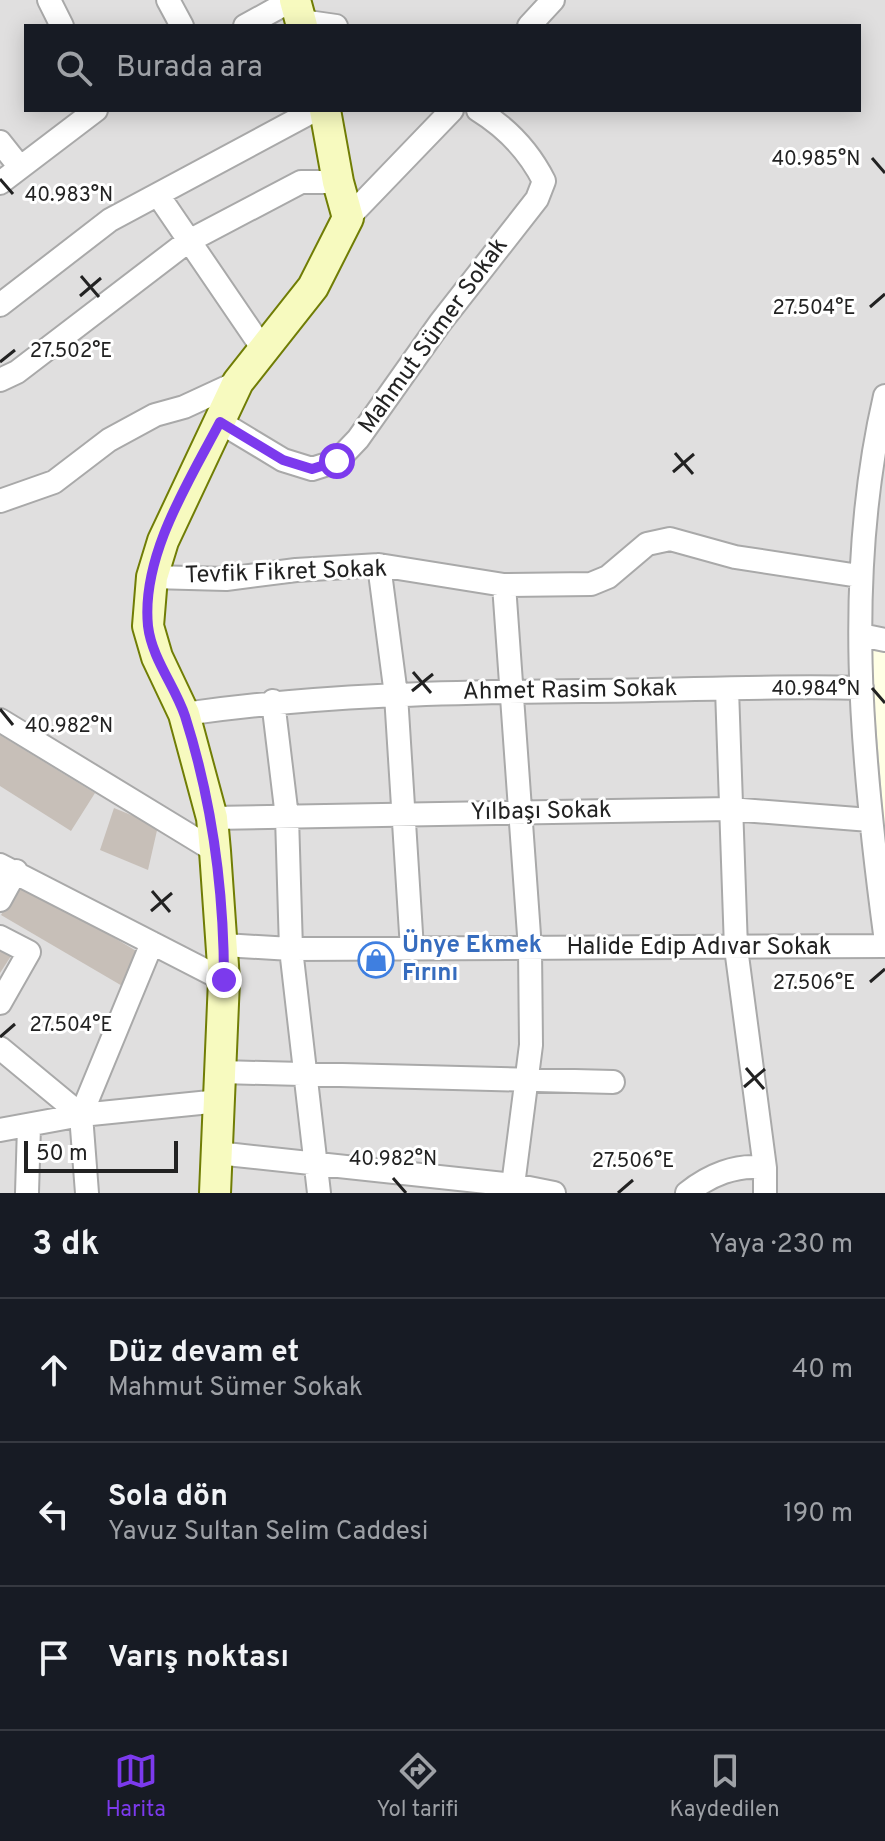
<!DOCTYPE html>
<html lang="tr">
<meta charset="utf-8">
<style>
:root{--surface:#171b24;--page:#20242c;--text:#f1f3f6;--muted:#9ea1a6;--line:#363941;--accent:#7c3aed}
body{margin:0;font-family:Overpass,sans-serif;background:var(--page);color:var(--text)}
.scale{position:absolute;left:24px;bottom:20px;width:154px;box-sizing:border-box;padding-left:8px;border:4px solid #222;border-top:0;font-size:22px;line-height:28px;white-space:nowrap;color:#222;-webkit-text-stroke:6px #fff;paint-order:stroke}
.stop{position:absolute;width:24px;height:24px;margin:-18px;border:6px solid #7c3aed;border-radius:50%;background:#fff}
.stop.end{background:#7c3aed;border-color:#fff;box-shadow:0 2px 8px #0008}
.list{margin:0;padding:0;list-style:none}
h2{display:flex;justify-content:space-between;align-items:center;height:104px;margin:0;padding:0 32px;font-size:34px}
h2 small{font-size:26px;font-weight:400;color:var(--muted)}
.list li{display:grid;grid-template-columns:52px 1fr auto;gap:24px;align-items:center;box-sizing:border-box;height:144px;padding:0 32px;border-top:2px solid var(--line)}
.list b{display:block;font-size:30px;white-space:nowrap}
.list p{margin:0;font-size:26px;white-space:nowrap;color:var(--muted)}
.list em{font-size:26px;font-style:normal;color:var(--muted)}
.icon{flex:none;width:44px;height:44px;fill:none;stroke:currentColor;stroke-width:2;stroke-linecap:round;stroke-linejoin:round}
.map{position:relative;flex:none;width:885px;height:1193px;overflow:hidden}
.search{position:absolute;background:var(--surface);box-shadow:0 4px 20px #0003;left:24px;right:24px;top:24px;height:88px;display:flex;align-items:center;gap:20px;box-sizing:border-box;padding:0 28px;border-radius:0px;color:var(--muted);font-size:30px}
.sheet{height:536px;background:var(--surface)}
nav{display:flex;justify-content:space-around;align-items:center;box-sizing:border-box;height:112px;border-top:2px solid var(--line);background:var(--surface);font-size:22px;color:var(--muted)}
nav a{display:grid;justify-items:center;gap:4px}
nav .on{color:var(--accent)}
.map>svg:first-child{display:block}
</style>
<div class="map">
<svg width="885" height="1193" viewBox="0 0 885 1193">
<rect width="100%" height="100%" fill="#f2efe9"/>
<path fill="#e0dfdf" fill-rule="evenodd" d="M0,0H885V1193H0ZM26,26H859V110H26Z"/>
<path fill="#ffffe5" d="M870,649L885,652V834Z"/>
<path fill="#c7bfb8" d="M0,735L95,793L71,831L0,786Z
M114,808L158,826L148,870L100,850Z
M21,882L143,955L124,987L1,915Z
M0,949L11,956L0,973Z"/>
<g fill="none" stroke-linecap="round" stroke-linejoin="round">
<defs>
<path id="street" d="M49,0L62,26
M168,0L182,26
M301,21L336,26
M245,26L292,0
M529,26L553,0
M0,142L19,166
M0,183L96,110
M158,195L263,349
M348,218L452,110
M0,305L110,220L315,110
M0,380L17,372L187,242L301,182H338
M885,396C844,573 861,755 885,934
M220,422L283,460L312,469L337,461L358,439L440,323L537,199L544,181C529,151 507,128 478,110
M0,501L54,482L109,440L155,415L184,407L238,382
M379,565L396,695L412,949
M152,577L226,579L296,570L379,565L504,585L591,584L608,577L647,544L670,539L735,557L859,576
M504,585L530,949L531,1045L512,1193
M861,635L885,640
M727,689L736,948L765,1168V1193
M273,701L287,817L291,949L319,1193
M184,714C316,695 449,692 583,691C676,691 769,685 862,688
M0,720L215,851
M212,818L730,809L870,820
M0,865L224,980
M0,900L16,871
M0,937L29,952L0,1003
M224,945L291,949L885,946
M0,1048L81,1115
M221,1072L613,1082
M0,1130L81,1115L220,1101
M217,1153L514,1185L554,1193
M27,1193L29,1126
M87,1193L81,1115L152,943
M687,1193C708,1176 737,1163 765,1168"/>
<path id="secondary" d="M295,0L302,26
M215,1193L224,980L215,851L212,818L184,714L157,657L148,626L152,577L163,541L238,382L313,287L348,218L338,182L325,110"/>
</defs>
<use href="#street" stroke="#a9a9a9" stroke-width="26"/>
<use href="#secondary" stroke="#707d05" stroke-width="34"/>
<use href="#street" stroke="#fff" stroke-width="22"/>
<use href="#secondary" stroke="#f7fabf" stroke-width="30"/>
</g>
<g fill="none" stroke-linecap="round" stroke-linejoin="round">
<path stroke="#7c3aed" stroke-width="10" d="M224,980C224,891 212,801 185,716C175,686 152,659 148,626C141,556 189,481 220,422L283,460L312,469L337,461"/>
</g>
<path fill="none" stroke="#222" stroke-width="3" d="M872,158L885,173M0,179L13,194M81,276L99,297M80,296L101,278M870,307L885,294M0,362L15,350M675,453L693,474M673,472L694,454M413,672L431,693M872,688L885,703M412,691L433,674M0,709L13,725M152,891L170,912M151,911L172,893M870,982L885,969M0,1037L15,1024M746,1068L764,1089M744,1087L765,1069M393,1178L406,1193M618,1193L633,1180"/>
<defs>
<symbol id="shop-ring" viewBox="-11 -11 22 22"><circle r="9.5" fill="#fff" stroke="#3f7fe0" stroke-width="1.5"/><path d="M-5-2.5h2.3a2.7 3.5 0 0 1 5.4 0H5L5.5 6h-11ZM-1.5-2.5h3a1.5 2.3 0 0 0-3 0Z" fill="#3f7fe0"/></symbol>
</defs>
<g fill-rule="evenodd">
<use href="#shop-ring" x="356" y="940" width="40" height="40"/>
</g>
<g text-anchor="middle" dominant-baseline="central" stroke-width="6" stroke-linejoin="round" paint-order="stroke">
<g font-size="24" fill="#222" stroke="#fff">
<text transform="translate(434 336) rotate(-54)">Mahmut Sümer Sokak</text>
<text transform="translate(286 573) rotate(-2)">Tevfik Fikret Sokak</text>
<text transform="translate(570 691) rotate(-1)">Ahmet Rasim Sokak</text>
<text transform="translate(541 812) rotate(-1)">Yılbaşı Sokak</text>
<text x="699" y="948">Halide Edip Adıvar Sokak</text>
</g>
<g font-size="24" font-weight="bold" fill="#366cbe" stroke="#fff" text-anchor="start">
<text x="402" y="946">Ünye Ekmek<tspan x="402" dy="28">Fırını</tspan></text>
</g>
</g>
<g font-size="20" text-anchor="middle" fill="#222" stroke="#fff" stroke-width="6" stroke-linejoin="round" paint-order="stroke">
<text x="816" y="165">40.985°N</text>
<text x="69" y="201">40.983°N</text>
<text x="814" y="314">27.504°E</text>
<text x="71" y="357">27.502°E</text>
<text x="816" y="695">40.984°N</text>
<text x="69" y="732">40.982°N</text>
<text x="814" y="989">27.506°E</text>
<text x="71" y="1031">27.504°E</text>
<text x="393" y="1165">40.982°N</text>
<text x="633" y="1167">27.506°E</text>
</g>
</svg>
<div class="scale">50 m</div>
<div class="stop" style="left:337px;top:461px"></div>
<div class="stop end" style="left:224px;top:980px"></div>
<div class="search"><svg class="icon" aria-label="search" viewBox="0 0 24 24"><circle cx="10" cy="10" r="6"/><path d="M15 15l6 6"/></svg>Burada ara</div>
</div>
<section class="sheet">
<h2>3 dk<small>Yaya · 230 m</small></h2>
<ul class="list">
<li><svg class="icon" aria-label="ahead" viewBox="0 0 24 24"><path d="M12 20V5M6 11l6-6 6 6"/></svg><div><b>Düz devam et</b><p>Mahmut Sümer Sokak</p></div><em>40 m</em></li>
<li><svg class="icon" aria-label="left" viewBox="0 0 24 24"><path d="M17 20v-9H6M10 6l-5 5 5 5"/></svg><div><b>Sola dön</b><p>Yavuz Sultan Selim Caddesi</p></div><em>190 m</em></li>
<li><svg class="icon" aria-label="arrive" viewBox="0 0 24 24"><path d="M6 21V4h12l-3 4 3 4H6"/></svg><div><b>Varış noktası</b></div></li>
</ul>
</section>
<nav>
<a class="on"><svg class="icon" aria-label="map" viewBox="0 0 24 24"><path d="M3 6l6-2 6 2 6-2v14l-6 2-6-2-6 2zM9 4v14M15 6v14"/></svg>Harita</a>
<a><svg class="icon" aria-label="directions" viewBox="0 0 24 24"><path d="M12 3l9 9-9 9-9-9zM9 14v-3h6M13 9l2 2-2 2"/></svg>Yol tarifi</a>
<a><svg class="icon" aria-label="saved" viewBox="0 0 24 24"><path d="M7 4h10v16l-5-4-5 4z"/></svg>Kaydedilen</a>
</nav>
